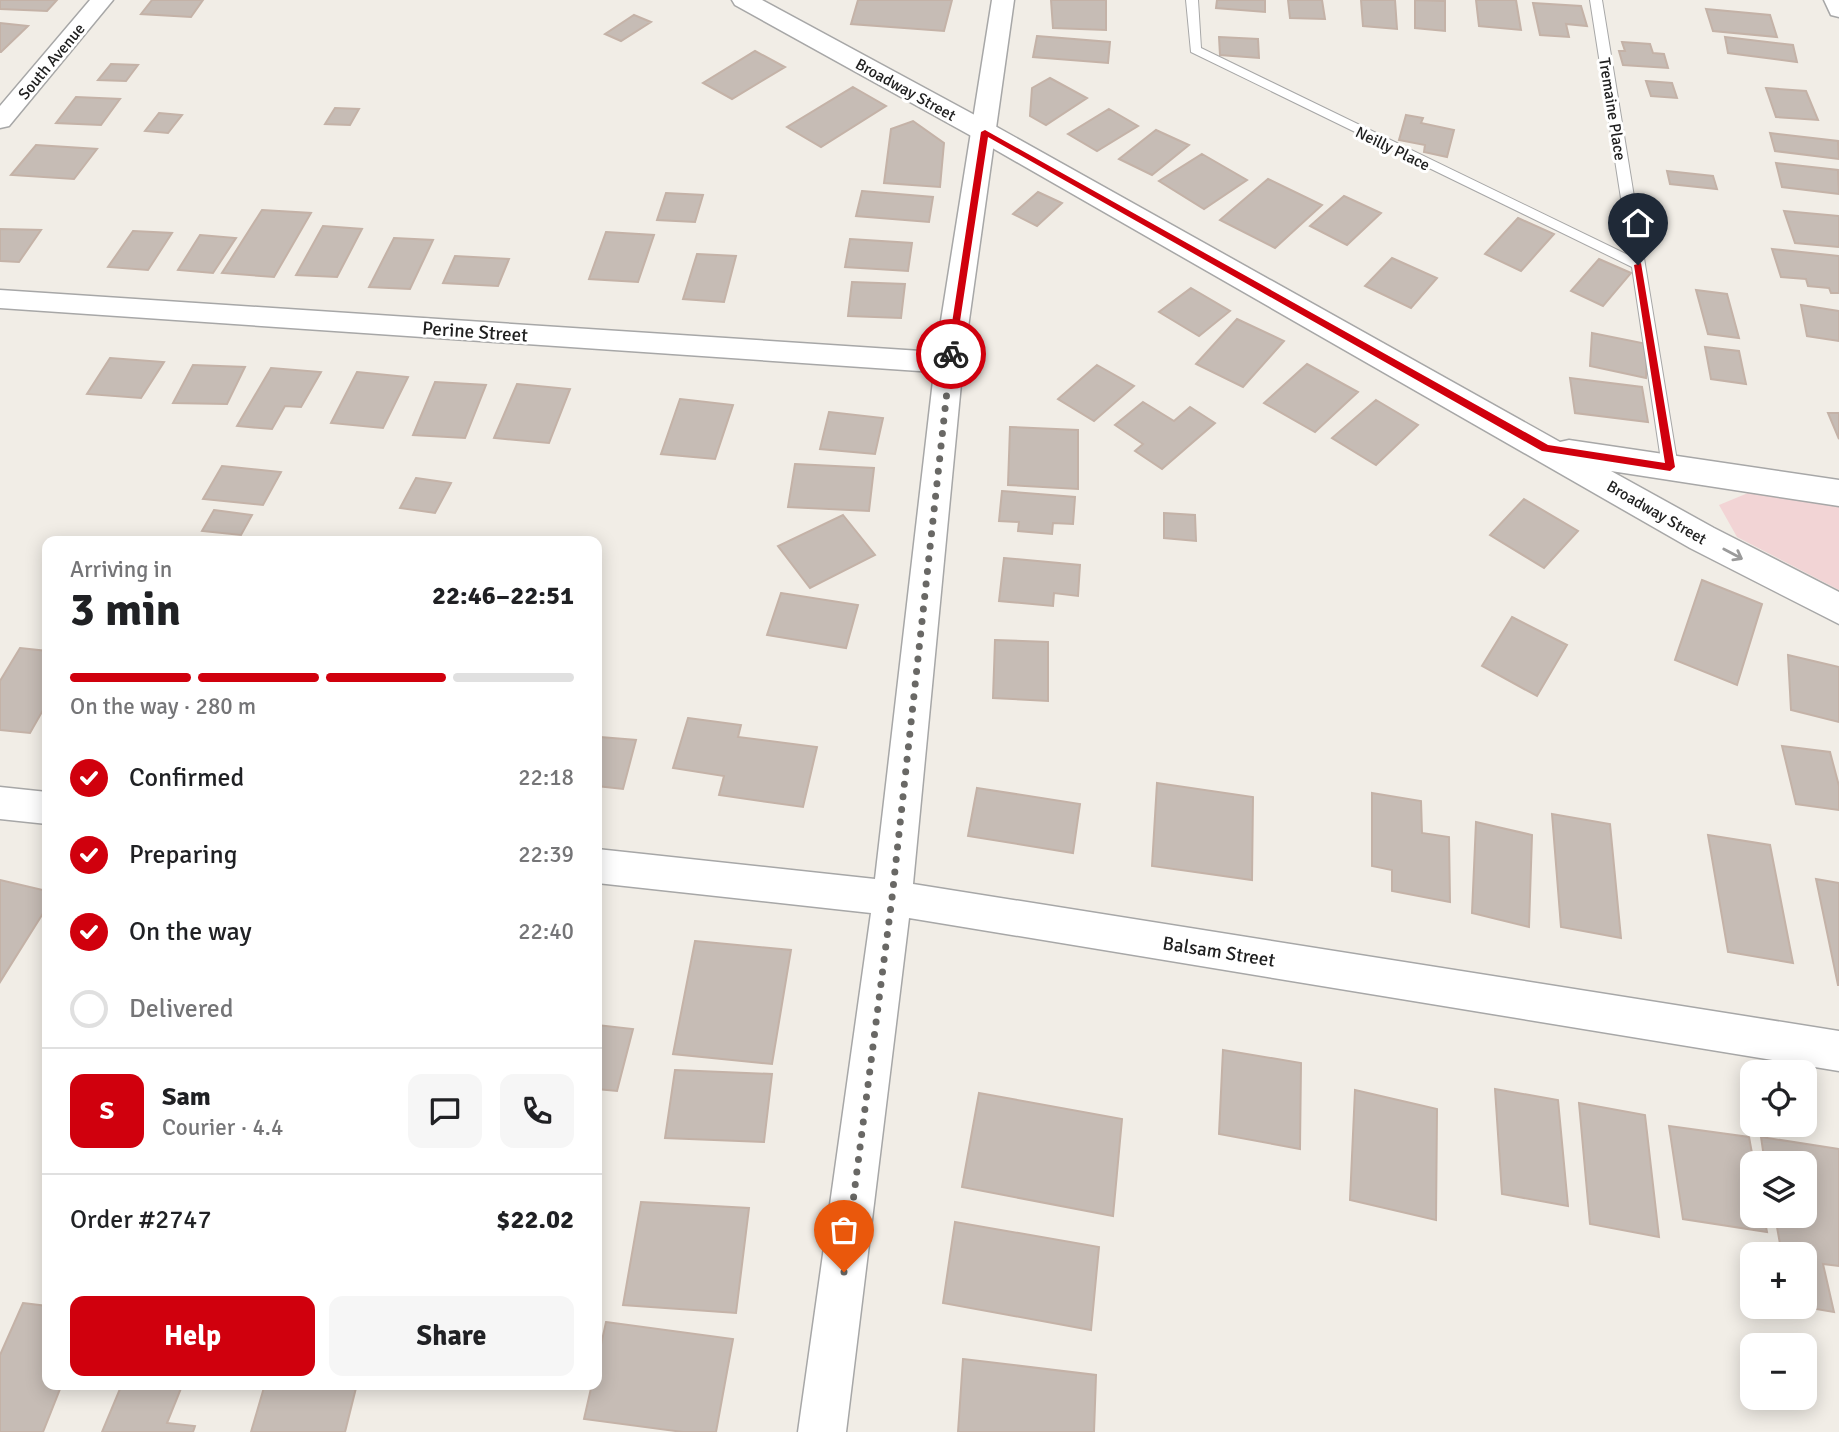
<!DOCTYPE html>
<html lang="en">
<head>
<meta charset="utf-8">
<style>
  :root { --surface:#fff; --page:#f6f6f6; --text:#202124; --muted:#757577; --line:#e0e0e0; --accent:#d0000d }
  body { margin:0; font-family:Signika,sans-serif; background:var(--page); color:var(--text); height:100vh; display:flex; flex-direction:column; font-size:26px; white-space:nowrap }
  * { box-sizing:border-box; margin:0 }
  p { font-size:23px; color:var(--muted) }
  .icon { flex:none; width:38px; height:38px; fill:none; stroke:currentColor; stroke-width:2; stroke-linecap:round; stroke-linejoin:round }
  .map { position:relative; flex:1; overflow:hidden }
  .sheet { position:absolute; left:42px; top:536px; width:560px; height:854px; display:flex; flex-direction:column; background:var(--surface); border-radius:14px; box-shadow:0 4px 18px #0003 }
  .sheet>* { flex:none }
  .buttons { position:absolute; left:1740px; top:1060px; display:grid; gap:14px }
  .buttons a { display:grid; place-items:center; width:77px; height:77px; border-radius:14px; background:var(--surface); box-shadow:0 4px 18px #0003; font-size:35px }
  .pin { position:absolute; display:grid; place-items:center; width:60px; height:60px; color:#fff; margin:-72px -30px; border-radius:50% 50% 50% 0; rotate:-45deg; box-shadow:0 0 7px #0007 }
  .pin .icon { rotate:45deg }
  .courier { position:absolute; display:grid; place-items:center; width:70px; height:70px; margin:-35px; border:5px solid #d0000d; border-radius:50%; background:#fff; color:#222; box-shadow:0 2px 9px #0007 }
  .summary em { font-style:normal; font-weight:700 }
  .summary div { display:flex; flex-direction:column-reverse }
  .summary { display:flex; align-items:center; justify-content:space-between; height:119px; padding:0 28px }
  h1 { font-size:46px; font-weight:700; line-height:52px }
  .bar { display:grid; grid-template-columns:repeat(4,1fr); gap:10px 7px; align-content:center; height:84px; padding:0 28px }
  .bar i { height:9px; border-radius:5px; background:var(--line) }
  .bar .selected { background:var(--accent) }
  .bar p { grid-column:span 4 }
  .line { display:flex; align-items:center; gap:18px; padding:0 28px; border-top:2px solid var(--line) }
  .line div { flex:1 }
  .round { display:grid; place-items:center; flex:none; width:74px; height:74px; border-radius:14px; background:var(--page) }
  ol { padding:0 28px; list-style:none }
  li { display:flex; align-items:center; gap:21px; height:77px }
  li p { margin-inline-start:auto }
  li .icon { padding:7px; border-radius:50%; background:var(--accent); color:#fff; stroke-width:4 }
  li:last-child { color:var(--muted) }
  li i { width:38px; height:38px; border:4px solid var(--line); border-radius:50% }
  .primary-button { display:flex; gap:14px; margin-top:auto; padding:14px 28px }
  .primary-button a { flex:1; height:80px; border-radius:14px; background:var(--accent); color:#fff; font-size:28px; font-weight:700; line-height:80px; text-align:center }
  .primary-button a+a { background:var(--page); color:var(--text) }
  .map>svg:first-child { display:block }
  .commercial { fill:#f2d4d5 }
  .building { fill:#c6bcb5; stroke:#c4b2a7; stroke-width:2 }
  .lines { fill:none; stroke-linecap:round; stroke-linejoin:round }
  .service-casing { stroke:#a7a7a7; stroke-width:2 }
  .minor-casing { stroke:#a7a7a7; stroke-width:3 }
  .tertiary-casing { stroke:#a7a7a7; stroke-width:3 }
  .service { fill:#fff; fill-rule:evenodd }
  .minor { fill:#fff; fill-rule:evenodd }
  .tertiary { fill:#fff; fill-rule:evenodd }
  .oneway { stroke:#9b9b9b }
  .route { fill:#d0000d }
  .done { stroke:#696865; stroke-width:7; stroke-dasharray:0 12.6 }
  .labels { text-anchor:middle; stroke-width:6; stroke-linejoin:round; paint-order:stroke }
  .far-street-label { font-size:16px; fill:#202020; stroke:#fff }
  .street-label { font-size:19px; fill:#202020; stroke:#fff }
</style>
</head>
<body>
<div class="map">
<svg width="1839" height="1432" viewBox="0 0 1839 1432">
  <rect width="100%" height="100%" fill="#f1ede6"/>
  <path class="commercial" d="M1748 493 1839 506V590L1737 537 1719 505Z"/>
  <path class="building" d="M0 0H57L47 11 0 9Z
    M152 0H203L191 17 141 14Z
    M858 0H952L944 31 851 24Z
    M1051 0H1106V30L1053 28Z
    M1217 0H1265V12L1216 8Z
    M1288 0H1322L1325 19 1290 18Z
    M1361 0H1395L1397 29 1363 26Z
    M1415 0 1445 1V31L1415 28Z
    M1476 0H1516L1521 30 1479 26Z
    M1533 3 1581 6 1587 26 1566 24 1569 37 1540 35Z
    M1706 9 1770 15 1777 37 1713 31Z
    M634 15 651 22 621 41 605 34Z
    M0 23 28 26 1 52H0Z
    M1037 36 1110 42 1108 63 1033 57Z
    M1219 37 1258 39 1259 58 1220 55Z
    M1725 37 1793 45 1797 62 1728 53Z
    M1622 42 1650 44 1653 53 1664 54 1668 68 1623 65 1619 51H1625Z
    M755 51 785 67 732 99 703 83Z
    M111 64 138 65 126 81 98 80Z
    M1050 78 1087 98 1046 125 1030 116 1032 88Z
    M1646 81 1672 83 1677 98 1651 96Z
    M853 87 886 106 821 147 787 127Z
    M1766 88 1806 91 1818 120 1776 117Z
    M76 97 120 99 101 125 56 123Z
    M335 108 359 109 350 125 325 124Z
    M1109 109 1138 126 1097 151 1068 134Z
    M159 113 182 115 168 133 145 131Z
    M1406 115 1423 118 1421 123 1454 130 1447 157 1424 152 1425 145 1399 140Z
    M913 121 944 143 940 187 884 183 891 129Z
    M1156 130 1189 145 1152 175 1119 159Z
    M1770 133 1838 141 1839 159 1775 151Z
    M36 145 97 149 74 179 11 175Z
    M1202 154 1247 180 1204 209 1159 181Z
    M1776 163 1838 170 1839 194 1782 187Z
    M1667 171 1713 176 1717 189 1670 184Z
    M1268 179 1322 205 1275 248 1220 220Z
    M862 191 933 197 929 222 856 216Z
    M1038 192 1062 203 1037 226 1013 214Z
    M666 193 703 195 695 222 657 220Z
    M1344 196 1381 213 1347 245 1310 226Z
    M262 210 311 213 274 277 222 273Z
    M1784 211 1839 216V247L1795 243Z
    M1518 218 1554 234 1521 271 1485 254Z
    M323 226 362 229 337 277 296 275Z
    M0 229 41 230 19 262 0 261Z
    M133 231 172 233 148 270 108 267Z
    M606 232 654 235 638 282 589 279Z
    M200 235 236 238 213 273 178 270Z
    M394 238 433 240 410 289 369 287Z
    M850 239 912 243 908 271 845 267Z
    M1772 249 1839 256V293H1831L1829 288 1808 286 1806 279 1781 277Z
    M697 254 736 256 724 302 683 299Z
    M455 256 509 259 498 286 443 283Z
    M1392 258 1437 278 1411 308 1365 286Z
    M1599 259 1631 273 1603 306 1571 291Z
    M852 282 905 284 901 318 848 316Z
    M1191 288 1230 311 1199 336 1159 312Z
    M1696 290 1727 294 1739 338 1708 334Z
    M1801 305 1839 311V341L1807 336Z
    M1237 319 1284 341 1243 387 1196 364Z
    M1592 333 1647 344 1646 378 1590 366Z
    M1705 347 1739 351 1746 384 1711 379Z
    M110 358 164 362 141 398 87 394Z
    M1307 364 1358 392 1315 432 1264 403Z
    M193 365 245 367 227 404 173 403Z
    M1097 365 1134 386 1094 421 1058 399Z
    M271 368 321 372 301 407 285 406 272 429 237 426Z
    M357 372 408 377 383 428 331 423Z
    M1570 378 1642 387 1648 422 1575 413Z
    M435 382 486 385 465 438 413 435Z
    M517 384 570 389 549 443 494 438Z
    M680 399 733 405 715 459 661 454Z
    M1376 400 1418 425 1376 465 1332 438Z
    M1143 402 1174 421 1190 407 1215 423 1162 469 1135 451 1143 444 1115 425Z
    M829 412 883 418 875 454 820 449Z
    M1828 413H1839V439Z
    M1010 427 1078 430V489L1008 485Z
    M795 464 874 468 869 511 788 507Z
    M222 466 281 472 263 505 203 499Z
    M416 478 451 483 435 513 400 508Z
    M1002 491 1075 497 1073 524 1053 523 1052 534 1018 531 1019 522 999 521Z
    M1524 499 1578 531 1544 568 1490 535Z
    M214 510 252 515 241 535 202 531Z
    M1164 513 1195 515 1196 541 1164 538Z
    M843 515 875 555 810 588 778 546Z
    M1004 558 1080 565 1078 596 1054 593 1053 606 999 601Z
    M1702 580 1762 604 1737 685 1675 660Z
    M781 593 858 605 846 648 767 635Z
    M1512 617 1567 645 1537 696 1482 666Z
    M995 640 1048 642V701L993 698Z
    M20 648 47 651V703L30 733 0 730V681Z
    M1788 655 1839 667V722L1791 710Z
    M688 718 741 725 738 737 817 747 803 807 719 795 724 776 673 768Z
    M600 737 636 740 623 789 597 786V747Z
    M1782 746 1830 752 1839 786V810L1796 804Z
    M1157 783 1253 797 1252 880 1152 866Z
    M977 788 1080 804 1073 853 968 836Z
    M1372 793 1421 801 1422 833 1449 837 1450 902 1392 891V870L1372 866Z
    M1552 814 1610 824 1621 938 1561 927Z
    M1476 822 1532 835 1529 927 1472 913Z
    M1708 835 1770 845 1793 963 1728 952Z
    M1816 879 1839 883V985H1838Z
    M0 880 47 891V907L0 982Z
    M695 941 791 950 772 1064 673 1054Z
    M597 1025 633 1029 617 1091 597 1089Z
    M1223 1050 1301 1063 1300 1149 1219 1134Z
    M675 1070 772 1074 764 1142 665 1138Z
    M1495 1089 1558 1100 1568 1206 1502 1194Z
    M1355 1090 1437 1109 1436 1220 1350 1200Z
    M979 1093 1122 1119 1113 1216 962 1187Z
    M1579 1103 1645 1115 1659 1237 1590 1224Z
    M1669 1126 1749 1137 1754 1164 1752 1216H1764L1767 1232 1683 1219Z
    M1761 1137 1839 1149V1266L1823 1264 1834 1312 1804 1307V1255H1782L1775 1216H1804V1164H1765Z
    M641 1202 749 1208 736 1313 623 1305Z
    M955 1222 1099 1247 1091 1330 943 1303Z
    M23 1303 47 1306V1384H62L43 1432H0V1355Z
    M606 1322 733 1339 716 1432H683L584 1419 592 1384H597V1363Z
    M963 1359 1096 1375 1094 1432H958Z
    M122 1384 182 1386 167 1423 195 1426 193 1432H102Z
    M265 1384H357L345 1432H251Z"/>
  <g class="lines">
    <defs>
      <path id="service" d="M1186 0H1198L1201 48 1630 256 1590 0H1602L1678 467 1675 471 1670 473 1662 467 1632 267 1191 52Z"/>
      <path id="minor" d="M90 0H113L9 126 0 128V106Z
        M992 0H1014L963 363 913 884 1839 1031V1071L909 918 846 1432H798L871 913 597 883V849L875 879 934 372 0 308V290L936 352Z
        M1824 0H1839V17L1831 15Z
        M0 787 47 792V824L0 819Z"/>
      <path id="tertiary" d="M732 0H762L995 126 1560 442 1569 440 1839 480V506L1611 471 1714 528 1839 592V624L1690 548 975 138 735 5Z"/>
    </defs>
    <use href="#service" class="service-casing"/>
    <use href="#minor" class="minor-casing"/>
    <use href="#tertiary" class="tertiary-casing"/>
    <use href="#service" class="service"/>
    <use href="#minor" class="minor"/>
    <use href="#tertiary" class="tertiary"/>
  </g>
  <defs><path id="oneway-shaft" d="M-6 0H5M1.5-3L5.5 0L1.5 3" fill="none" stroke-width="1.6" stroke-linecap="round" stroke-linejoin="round" transform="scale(1.75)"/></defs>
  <use class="oneway" href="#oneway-shaft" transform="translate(1733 554) rotate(28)"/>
  <path class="route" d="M985 130 1548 445 1665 463 1634 265 1641 263 1675 467 1670 471 1542 451 988 137 955 354 947 356 981 132Z"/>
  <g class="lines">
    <path class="done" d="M844 1272 892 898 951 354"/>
  </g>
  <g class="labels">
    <g class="far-street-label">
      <text transform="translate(51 61) rotate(-50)" y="6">South Avenue</text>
      <text transform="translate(906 89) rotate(29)" y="6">Broadway Street</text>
      <text transform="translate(1613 109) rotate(81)" y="6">Tremaine Place</text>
      <text transform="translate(1393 148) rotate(26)" y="6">Neilly Place</text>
      <text transform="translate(1657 512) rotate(30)" y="6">Broadway Street</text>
    </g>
    <g class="street-label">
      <text transform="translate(475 331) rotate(4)" y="7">Perine Street</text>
      <text transform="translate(1219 951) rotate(9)" y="7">Balsam Street</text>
    </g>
  </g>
</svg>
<div class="buttons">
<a><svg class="icon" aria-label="locate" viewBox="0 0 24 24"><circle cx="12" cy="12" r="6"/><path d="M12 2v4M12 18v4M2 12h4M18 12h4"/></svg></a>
<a><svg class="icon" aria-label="layers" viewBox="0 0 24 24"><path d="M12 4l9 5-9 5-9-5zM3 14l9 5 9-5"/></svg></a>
<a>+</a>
<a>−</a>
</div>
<div class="pin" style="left:844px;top:1272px;background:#ea580c"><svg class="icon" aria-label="bag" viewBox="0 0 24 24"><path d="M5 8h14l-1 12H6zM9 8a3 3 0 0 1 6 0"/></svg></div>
<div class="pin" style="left:1638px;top:265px;background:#1f2937"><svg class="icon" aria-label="home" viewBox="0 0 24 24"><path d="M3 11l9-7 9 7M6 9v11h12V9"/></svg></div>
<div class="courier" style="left:951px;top:354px"><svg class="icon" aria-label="bike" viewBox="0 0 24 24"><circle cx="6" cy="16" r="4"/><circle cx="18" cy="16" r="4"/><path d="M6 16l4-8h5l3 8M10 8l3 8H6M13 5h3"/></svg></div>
<section class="sheet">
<div class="summary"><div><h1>3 min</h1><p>Arriving in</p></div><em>22:46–22:51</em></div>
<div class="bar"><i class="selected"></i><i class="selected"></i><i class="selected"></i><i></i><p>On the way · 280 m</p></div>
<ol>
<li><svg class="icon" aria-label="check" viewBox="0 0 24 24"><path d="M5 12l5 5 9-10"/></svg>Confirmed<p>22:18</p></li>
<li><svg class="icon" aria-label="check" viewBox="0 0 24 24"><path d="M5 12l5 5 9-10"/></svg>Preparing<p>22:39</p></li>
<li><svg class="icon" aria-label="check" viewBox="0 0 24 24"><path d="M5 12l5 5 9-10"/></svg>On the way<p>22:40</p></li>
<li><i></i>Delivered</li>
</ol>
<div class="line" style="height:126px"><b class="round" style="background:var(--accent);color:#fff">S</b><div><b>Sam</b><p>Courier · 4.4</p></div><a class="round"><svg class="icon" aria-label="chat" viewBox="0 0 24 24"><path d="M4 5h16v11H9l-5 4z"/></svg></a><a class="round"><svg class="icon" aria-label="phone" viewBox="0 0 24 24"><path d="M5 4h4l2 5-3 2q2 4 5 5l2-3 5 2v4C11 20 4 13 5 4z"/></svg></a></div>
<div class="line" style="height:91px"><div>Order #2747</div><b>$22.02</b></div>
<div class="primary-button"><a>Help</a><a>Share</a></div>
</section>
</div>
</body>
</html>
